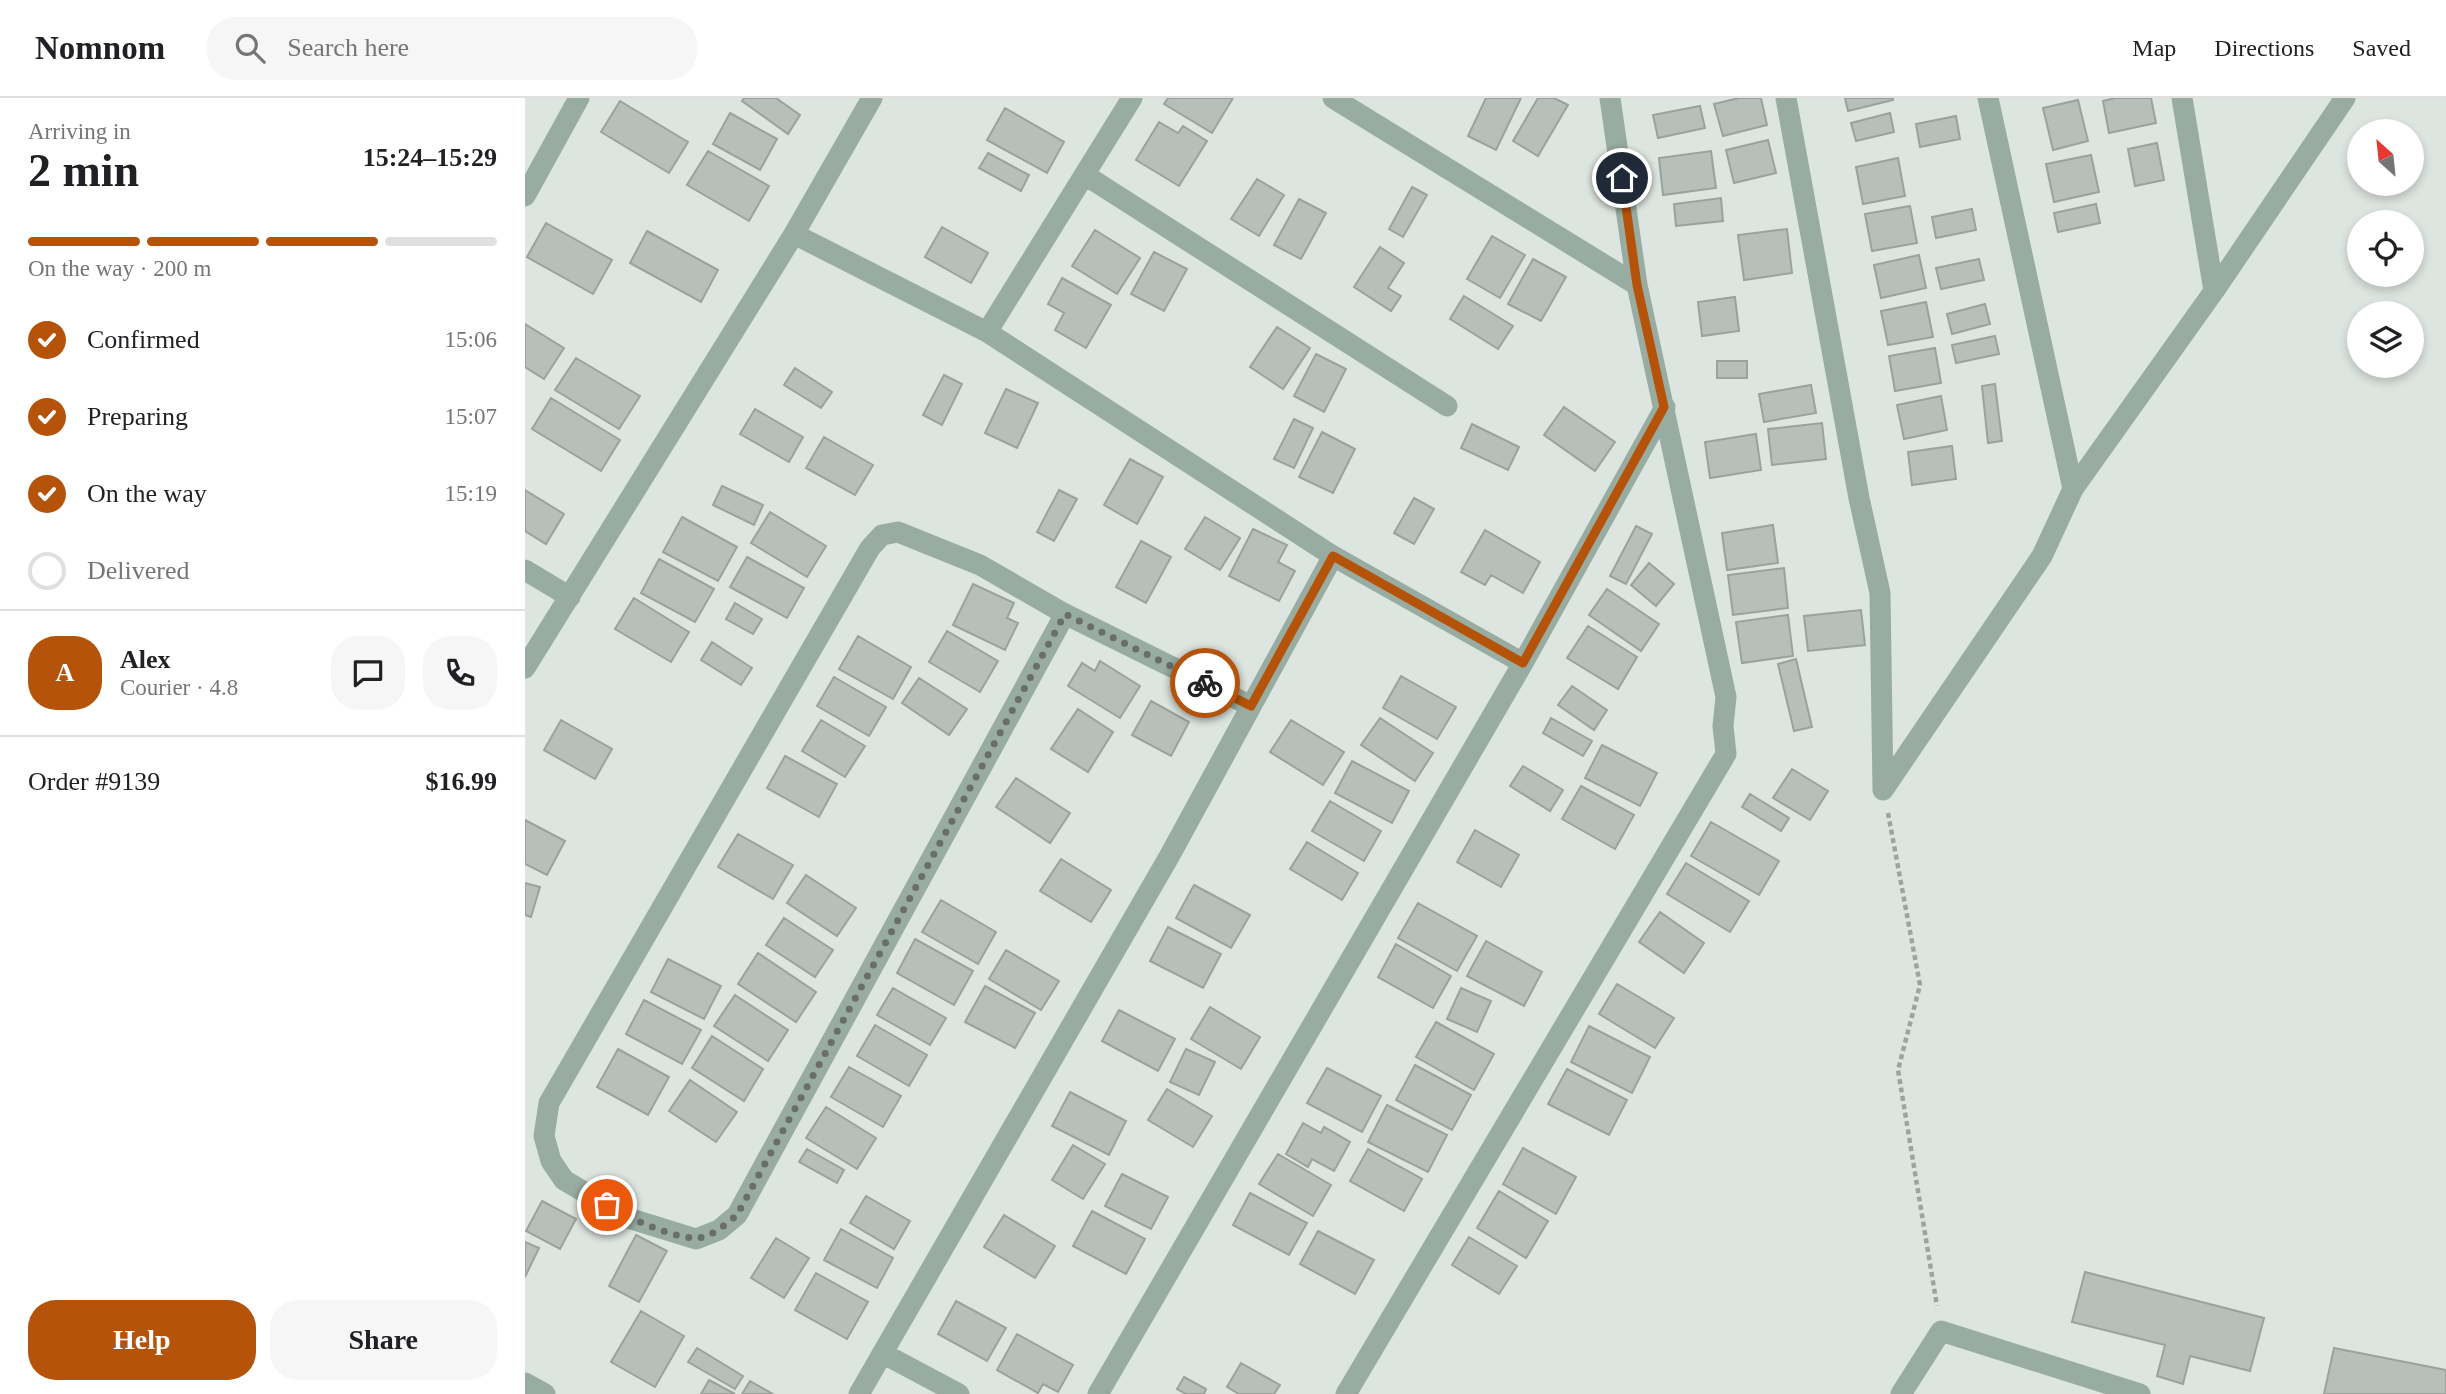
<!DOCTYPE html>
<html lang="en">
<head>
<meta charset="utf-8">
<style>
  :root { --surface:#fff; --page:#f6f6f6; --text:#202124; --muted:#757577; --line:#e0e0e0; --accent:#b45309 }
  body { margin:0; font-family:Georgia,serif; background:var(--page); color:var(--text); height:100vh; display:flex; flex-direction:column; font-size:26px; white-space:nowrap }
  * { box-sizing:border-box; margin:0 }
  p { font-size:23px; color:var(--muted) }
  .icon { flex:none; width:38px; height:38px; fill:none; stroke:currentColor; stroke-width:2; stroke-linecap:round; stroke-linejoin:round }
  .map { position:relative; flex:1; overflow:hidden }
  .sheet { display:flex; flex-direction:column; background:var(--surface); width:525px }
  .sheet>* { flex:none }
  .needle { width:46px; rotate:333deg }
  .buttons { position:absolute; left:1822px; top:21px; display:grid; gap:14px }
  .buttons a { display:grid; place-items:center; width:77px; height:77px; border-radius:50%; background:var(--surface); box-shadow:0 4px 10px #0003; font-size:35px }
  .pin { position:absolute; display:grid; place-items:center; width:60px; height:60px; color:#fff; margin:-30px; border:4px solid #fff; border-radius:50%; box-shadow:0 2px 7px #0007 }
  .courier { position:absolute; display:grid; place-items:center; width:70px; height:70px; margin:-35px; border:5px solid #b45309; border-radius:50%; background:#fff; color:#222; box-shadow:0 2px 9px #0007 }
  .summary em { font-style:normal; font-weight:800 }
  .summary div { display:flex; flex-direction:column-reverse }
  .summary { display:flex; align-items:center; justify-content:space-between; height:119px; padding:0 28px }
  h1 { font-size:46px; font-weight:800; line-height:52px }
  .bar { display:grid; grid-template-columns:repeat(4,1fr); gap:10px 7px; align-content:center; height:84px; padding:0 28px }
  .bar i { height:9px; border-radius:5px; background:var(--line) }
  .bar .current { background:var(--accent) }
  .bar p { grid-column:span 4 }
  .line { display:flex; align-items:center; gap:18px; padding:0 28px; border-top:2px solid var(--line) }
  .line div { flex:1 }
  .round { display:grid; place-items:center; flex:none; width:74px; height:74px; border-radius:28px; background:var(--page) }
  ol { padding:0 28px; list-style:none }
  li { display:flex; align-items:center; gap:21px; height:77px }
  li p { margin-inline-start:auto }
  li .icon { padding:7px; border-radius:50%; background:var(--accent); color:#fff; stroke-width:4 }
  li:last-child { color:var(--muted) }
  li i { width:38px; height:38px; border:4px solid var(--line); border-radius:50% }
  .action { display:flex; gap:14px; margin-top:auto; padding:14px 28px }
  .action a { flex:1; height:80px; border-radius:28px; background:var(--accent); color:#fff; font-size:28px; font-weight:800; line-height:80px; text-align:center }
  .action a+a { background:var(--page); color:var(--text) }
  header { display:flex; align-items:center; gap:42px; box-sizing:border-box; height:98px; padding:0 35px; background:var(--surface); border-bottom:2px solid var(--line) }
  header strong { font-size:33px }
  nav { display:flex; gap:38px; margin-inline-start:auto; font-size:24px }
  .search { width:490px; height:63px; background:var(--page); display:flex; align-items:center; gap:18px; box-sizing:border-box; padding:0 24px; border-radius:28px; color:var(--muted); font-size:26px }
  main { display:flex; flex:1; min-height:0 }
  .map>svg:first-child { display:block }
  .building { fill:#b7bfbb; stroke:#9aa29e; stroke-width:2 }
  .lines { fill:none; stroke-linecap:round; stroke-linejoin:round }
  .path { stroke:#9da4a0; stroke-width:4.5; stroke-dasharray:5 3.5; stroke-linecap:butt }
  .street { stroke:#98aca1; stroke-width:21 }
  .done { stroke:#696e6c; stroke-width:7; stroke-dasharray:0 12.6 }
  .route { stroke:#b45309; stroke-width:9 }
</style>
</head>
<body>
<header>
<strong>Nomnom</strong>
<div class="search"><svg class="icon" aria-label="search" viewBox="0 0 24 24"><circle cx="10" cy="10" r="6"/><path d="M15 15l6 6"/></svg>Search here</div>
<nav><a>Map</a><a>Directions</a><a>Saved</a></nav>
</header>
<main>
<section class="sheet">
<div class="summary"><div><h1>2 min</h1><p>Arriving in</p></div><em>15:24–15:29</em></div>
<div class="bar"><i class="current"></i><i class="current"></i><i class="current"></i><i></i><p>On the way · 200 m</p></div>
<ol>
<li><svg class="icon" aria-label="check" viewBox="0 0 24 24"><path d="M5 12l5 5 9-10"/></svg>Confirmed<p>15:06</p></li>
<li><svg class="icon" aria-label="check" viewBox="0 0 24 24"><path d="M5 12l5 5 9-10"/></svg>Preparing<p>15:07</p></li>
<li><svg class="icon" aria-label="check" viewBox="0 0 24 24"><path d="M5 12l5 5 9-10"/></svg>On the way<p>15:19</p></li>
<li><i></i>Delivered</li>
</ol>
<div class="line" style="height:126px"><b class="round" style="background:var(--accent);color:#fff">A</b><div><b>Alex</b><p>Courier · 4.8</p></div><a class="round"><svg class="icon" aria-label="chat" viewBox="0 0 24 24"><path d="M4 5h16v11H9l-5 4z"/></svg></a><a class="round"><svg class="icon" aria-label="phone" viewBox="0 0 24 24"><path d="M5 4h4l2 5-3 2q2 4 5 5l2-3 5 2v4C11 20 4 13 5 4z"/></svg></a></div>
<div class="line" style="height:91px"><div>Order #9139</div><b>$16.99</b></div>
<div class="action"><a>Help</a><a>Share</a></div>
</section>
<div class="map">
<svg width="1921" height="1296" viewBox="0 0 1921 1296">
  <rect width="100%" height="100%" fill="#dde5e0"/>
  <path class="building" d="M219 0H251L275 17 263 36 217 3Z
    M643 0H708L687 35 639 6Z
    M961 0H996L971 52 943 38Z
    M1013 0H1029L1043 7 1013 58 988 43Z
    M1214 0H1236L1242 27 1198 38 1189 6Z
    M1320 0H1368V2L1323 13Z
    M1590 0H1626L1631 25 1584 35 1578 3Z
    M1553 2 1563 43 1528 52 1518 10Z
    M95 3 163 44 144 75 76 34Z
    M1175 8 1180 30 1133 40 1128 17Z
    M480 10 539 44 522 75 462 42Z
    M205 15 252 41 235 72 188 46Z
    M1365 15 1369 34 1331 43 1326 25Z
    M1431 18 1435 41 1395 49 1391 26Z
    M634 24 653 35 658 28 682 43 654 88 611 62Z
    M1243 42 1251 75 1209 85 1201 52Z
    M1632 45 1639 82 1610 88 1603 51Z
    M183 53 244 88 224 123 162 87Z
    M1186 53 1191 90 1138 97 1134 60Z
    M463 55 504 77 496 93 454 70Z
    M1566 57 1574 94 1529 104 1521 66Z
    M1373 60 1380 98 1338 106 1331 69Z
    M732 81 759 97 734 138 706 121Z
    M887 89 902 97 878 139 864 131Z
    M1196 100 1198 123 1151 128 1149 106Z
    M774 101 801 115 776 161 749 147Z
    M1571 106 1575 125 1533 134 1529 115Z
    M1385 108 1392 145 1347 153 1340 116Z
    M1447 111 1451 132 1411 140 1407 119Z
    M21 125 87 162 68 196 2 159Z
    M417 129 463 155 446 185 400 159Z
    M1262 131 1267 175 1219 182 1213 137Z
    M570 132 615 160 592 196 547 168Z
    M122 133 193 172 176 204 105 165Z
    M967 138 1000 157 975 200 942 181Z
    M855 149 879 165 863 190 876 198 866 213 829 189Z
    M629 154 662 171 639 213 606 196Z
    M1394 157 1401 190 1356 200 1349 167Z
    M1008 161 1041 179 1016 223 983 206Z
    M1454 161 1459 182 1416 191 1411 170Z
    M537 180 586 207 561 250 530 232 539 215 523 206Z
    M939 198 988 228 973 251 925 221Z
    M1210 199 1214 233 1177 238 1173 204Z
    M1401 204 1408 239 1363 247 1356 213Z
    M1460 206 1465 226 1427 236 1422 216Z
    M0 226 39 250 19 281 0 269Z
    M752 229 785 250 758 291 725 269Z
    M1470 238 1474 256 1431 265 1427 247Z
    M1410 250 1416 285 1370 293 1364 258Z
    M791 256 821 271 799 314 769 298Z
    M51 260 115 298 94 331 30 292Z
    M1192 263H1222V280H1192Z
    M270 270 307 294 296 310 259 287Z
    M419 277 437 286 417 327 398 317Z
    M1470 286 1477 343 1463 345 1457 288Z
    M1286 287 1291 315 1239 324 1234 296Z
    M481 291 513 305 492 350 460 335Z
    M1416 298 1422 332 1379 341 1372 307Z
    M26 300 95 342 76 373 7 331Z
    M1039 309 1090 344 1070 373 1019 337Z
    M230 311 278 339 264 364 215 336Z
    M769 321 788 330 769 370 749 361Z
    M1297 325 1301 361 1247 367 1243 331Z
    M947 326 994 349 983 372 936 350Z
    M797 334 830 351 808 395 774 379Z
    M1231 336 1236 372 1185 380 1180 344Z
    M299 339 348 367 330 397 281 370Z
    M1427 348 1431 381 1387 387 1383 354Z
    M605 361 638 379 612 426 579 407Z
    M197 388 238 407 229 427 188 407Z
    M0 392 39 416 21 446 0 433Z
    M534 392 552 401 529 443 512 434Z
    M889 400 909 411 889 446 869 435Z
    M245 414 301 448 282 479 226 445Z
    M157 419 212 449 193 483 138 454Z
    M680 419 715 440 695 472 660 451Z
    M1248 427 1253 465 1202 472 1197 435Z
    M1111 428 1127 436 1101 486 1085 478Z
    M728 431 762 447 753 464 770 473 754 503 704 478Z
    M960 432 1015 464 998 495 966 477 960 487 936 474Z
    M616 443 646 459 621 505 591 489Z
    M222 459 279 490 262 520 205 489Z
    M134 461 189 491 170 524 116 495Z
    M1124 465 1149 486 1131 508 1106 487Z
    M1259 470 1263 510 1208 517 1203 477Z
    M448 486 489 505 482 520 493 525 480 552 428 527Z
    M1082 491 1134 526 1116 553 1064 517Z
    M109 500 164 534 146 564 90 531Z
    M210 505 237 521 228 536 201 521Z
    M1336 512 1340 547 1283 553 1279 518Z
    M1263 517 1268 558 1217 565 1211 524Z
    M1063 528 1112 559 1093 591 1042 560Z
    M422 533 473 563 455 594 404 564Z
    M333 538 386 569 368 601 314 571Z
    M187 544 227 570 216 587 176 562Z
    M1271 561 1287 629 1269 633 1253 566Z
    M575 563 615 588 595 620 543 588 557 565 570 573Z
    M876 578 931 609 912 641 858 610Z
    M309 579 361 609 344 638 292 608Z
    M394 580 442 611 424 637 377 605Z
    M1047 588 1082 612 1069 632 1033 607Z
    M626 603 664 624 646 658 607 637Z
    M553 611 588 634 563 674 526 651Z
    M855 620 908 655 890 683 836 647Z
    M1026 620 1067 643 1058 658 1018 635Z
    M36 622 87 651 70 681 19 652Z
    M296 622 340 648 320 679 277 653Z
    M766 622 819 654 798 687 745 654Z
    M1077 647 1132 675 1115 708 1060 680Z
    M260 658 312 686 294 719 242 690Z
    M827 663 884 693 867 725 810 695Z
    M998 668 1038 692 1025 713 985 688Z
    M1267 671 1303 693 1285 722 1248 700Z
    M491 680 545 715 525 745 471 709Z
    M1056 688 1109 717 1090 751 1037 721Z
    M1225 696 1264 720 1256 733 1217 709Z
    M805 703 856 733 839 763 787 733Z
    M0 722 40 743 22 777 0 766Z
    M1186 724 1254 763 1234 797 1166 758Z
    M950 732 994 757 976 789 932 764Z
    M213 736 268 767 248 801 193 769Z
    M782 744 833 775 817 802 765 771Z
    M536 761 586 792 566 824 515 793Z
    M1161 765 1224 803 1205 834 1142 796Z
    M281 777 331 810 312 838 262 805Z
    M0 785 15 789 6 819 0 817Z
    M669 787 725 817 706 850 651 820Z
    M416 802 471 834 453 866 397 834Z
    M893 805 952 838 932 873 873 840Z
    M1135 814 1179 845 1159 875 1114 844Z
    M259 820 308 852 290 879 241 847Z
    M643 829 696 856 678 890 625 863Z
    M390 841 448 873 429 907 372 875Z
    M961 843 1017 874 999 908 942 878Z
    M871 846 926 878 908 910 853 879Z
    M481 852 534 883 516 912 464 881Z
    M233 855 291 894 271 924 213 886Z
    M143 861 196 888 179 921 126 894Z
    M1092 886 1149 920 1130 950 1074 916Z
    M460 888 510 915 490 950 440 924Z
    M368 890 421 920 405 947 352 917Z
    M936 890 966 903 952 934 922 921Z
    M210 897 263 932 243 963 189 928Z
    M119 902 176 932 157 966 101 936Z
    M685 909 735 939 716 971 666 941Z
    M594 912 650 941 633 973 577 943Z
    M911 924 969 956 949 992 891 959Z
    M350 927 402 957 384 988 332 958Z
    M1064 928 1125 959 1107 995 1046 964Z
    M187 938 238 971 219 1003 167 970Z
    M93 951 144 979 123 1017 72 989Z
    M661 951 690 964 674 997 645 984Z
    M890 967 946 997 927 1032 871 1002Z
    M324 969 376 998 358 1029 306 999Z
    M802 970 856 998 837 1034 782 1005Z
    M1042 971 1102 1002 1084 1037 1023 1006Z
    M165 982 212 1014 191 1044 144 1013Z
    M642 991 687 1018 668 1049 623 1022Z
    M545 994 601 1023 584 1057 527 1028Z
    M862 1007 922 1037 903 1074 843 1044Z
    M301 1009 351 1040 332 1071 281 1040Z
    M778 1025 796 1035 799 1029 825 1044 809 1073 787 1061 783 1069 761 1056Z
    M548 1047 580 1066 558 1101 527 1082Z
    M998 1050 1051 1079 1031 1116 978 1086Z
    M282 1051 319 1072 312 1085 274 1064Z
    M843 1051 897 1081 879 1113 825 1083Z
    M753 1056 806 1087 788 1118 734 1086Z
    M597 1076 643 1099 626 1131 580 1108Z
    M974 1093 1023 1123 1001 1160 952 1130Z
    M725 1095 782 1125 764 1157 708 1127Z
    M341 1098 385 1123 369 1151 325 1125Z
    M17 1103 51 1121 35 1151 1 1133Z
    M567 1113 620 1141 601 1176 548 1148Z
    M479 1117 530 1148 510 1180 459 1149Z
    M316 1131 368 1160 352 1190 299 1162Z
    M793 1133 849 1162 830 1196 775 1166Z
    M111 1137 142 1153 114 1204 84 1188Z
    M944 1139 992 1168 974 1196 927 1167Z
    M251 1140 284 1160 259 1200 226 1180Z
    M0 1144 14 1150 0 1179Z
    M1560 1174 1739 1220 1725 1273 1665 1258 1658 1286 1632 1278 1640 1247 1547 1224Z
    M291 1175 343 1204 322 1241 270 1212Z
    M431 1203 481 1230 462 1263 413 1236Z
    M116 1213 159 1238 130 1289 86 1264Z
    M492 1236 548 1267 533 1294 518 1286 513 1295 472 1272Z
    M172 1250 218 1278 210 1291 163 1264Z
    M1809 1250 1921 1272V1296H1799Z
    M716 1265 755 1287 749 1296H714L702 1289Z
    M659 1279 681 1291 679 1296H661L652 1291Z
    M184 1282 210 1296H176Z
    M225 1283 248 1296H217Z"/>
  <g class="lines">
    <path class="path" d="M1363 715 1395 887 1373 972 1412 1208"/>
    <path class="street" d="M808 0 1112 187
      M1261 0 1334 400 1355 495 1358 692
      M1463 0 1548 391
      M1657 0 1689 193
      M560 77 922 308
      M0 98 54 0
      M269 136 462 234 808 458 998 565
      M462 234 607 0
      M0 472 45 499
      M540 516 212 1117 194 1132 171 1141 103 1120 39 1082 26 1063 19 1038 24 1005 345 450 357 437 373 434 455 467 540 516 726 608
      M0 570 269 136 347 0
      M1358 692 1517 458 1548 391 1689 193 1820 0
      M359 1256 434 1296
      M0 1285 20 1296
      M334 1296 645 757 808 458
      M573 1296 998 565 1140 309
      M821 1296 1201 656 1198 628 1201 599 1112 187 1085 0
      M1376 1296 1416 1233 1615 1296"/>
  </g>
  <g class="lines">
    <path class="done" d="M82 1107C101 1119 146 1139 169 1140 185 1141 201 1126 212 1117L540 516 680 585"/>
    <path class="route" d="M680 585 726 608 808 458 998 565 1139 309 1112 187 1097 80"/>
  </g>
</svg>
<div class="buttons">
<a><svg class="needle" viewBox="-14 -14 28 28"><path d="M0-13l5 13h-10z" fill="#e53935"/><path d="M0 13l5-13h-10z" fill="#757577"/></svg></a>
<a><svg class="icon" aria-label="locate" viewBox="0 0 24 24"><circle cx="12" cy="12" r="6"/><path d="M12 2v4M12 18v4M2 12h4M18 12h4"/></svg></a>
<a><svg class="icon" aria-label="layers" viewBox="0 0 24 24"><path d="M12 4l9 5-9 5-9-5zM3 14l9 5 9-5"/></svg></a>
</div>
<div class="pin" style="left:82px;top:1107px;background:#ea580c"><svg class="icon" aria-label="bag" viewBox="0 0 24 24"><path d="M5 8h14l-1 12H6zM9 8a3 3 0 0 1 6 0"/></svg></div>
<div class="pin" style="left:1097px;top:80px;background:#1f2937"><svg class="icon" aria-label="home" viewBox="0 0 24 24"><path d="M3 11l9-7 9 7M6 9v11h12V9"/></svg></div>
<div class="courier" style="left:680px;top:585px"><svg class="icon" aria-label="bike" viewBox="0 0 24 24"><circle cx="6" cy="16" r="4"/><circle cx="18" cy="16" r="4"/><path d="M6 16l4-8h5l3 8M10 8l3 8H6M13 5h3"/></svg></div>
</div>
</main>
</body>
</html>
